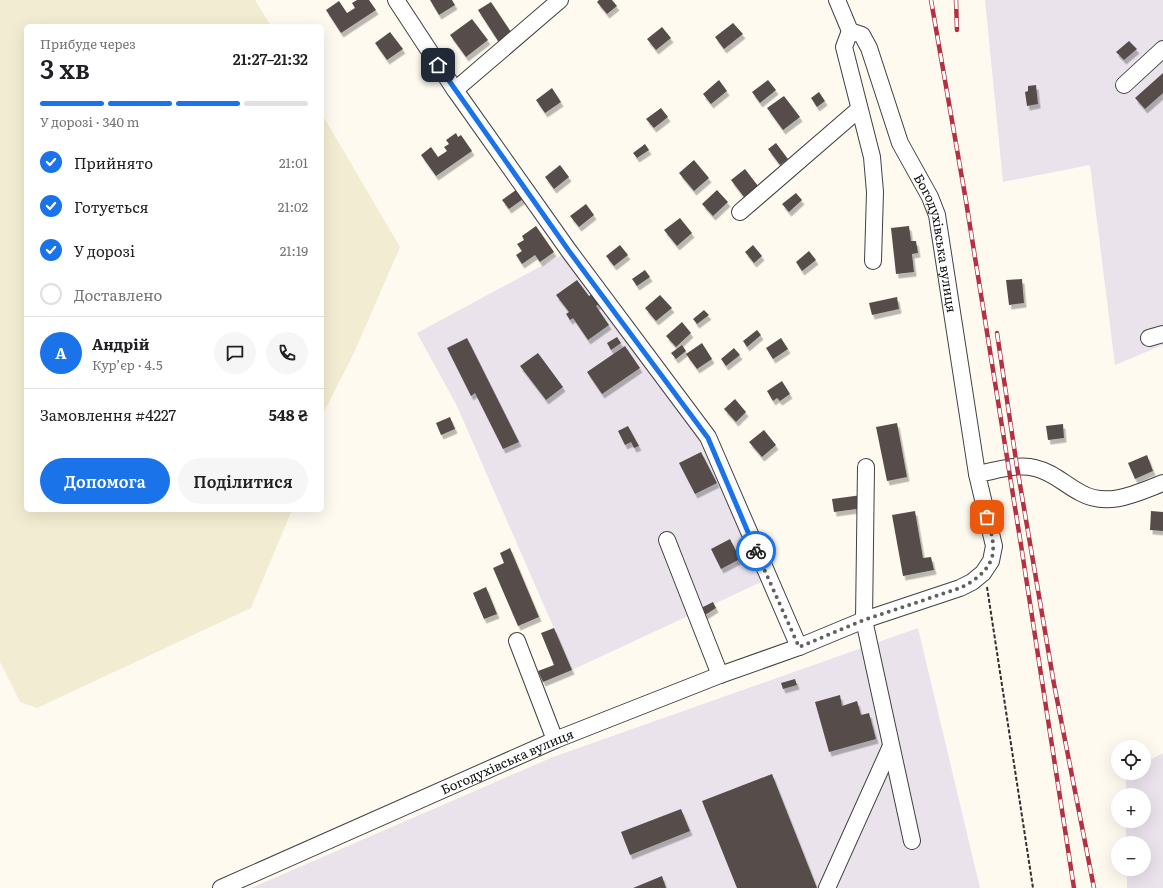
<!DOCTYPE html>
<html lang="uk">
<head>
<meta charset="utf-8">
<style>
  :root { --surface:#fff; --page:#f6f6f6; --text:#202124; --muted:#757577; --line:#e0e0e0; --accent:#1a73e8 }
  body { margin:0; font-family:Literata,serif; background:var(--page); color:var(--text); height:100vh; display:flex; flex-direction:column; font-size:15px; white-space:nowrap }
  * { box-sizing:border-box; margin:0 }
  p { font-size:13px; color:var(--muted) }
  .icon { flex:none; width:22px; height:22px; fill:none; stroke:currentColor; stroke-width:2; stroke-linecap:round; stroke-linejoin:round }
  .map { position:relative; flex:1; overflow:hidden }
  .drawer { position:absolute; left:24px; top:24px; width:300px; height:488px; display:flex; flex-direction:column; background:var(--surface); border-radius:6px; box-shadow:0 4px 16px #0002 }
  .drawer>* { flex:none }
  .controls { position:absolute; left:1111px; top:740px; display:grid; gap:8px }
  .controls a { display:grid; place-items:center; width:40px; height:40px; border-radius:50%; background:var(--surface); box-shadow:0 4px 16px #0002; font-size:20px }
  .pin { position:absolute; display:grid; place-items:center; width:34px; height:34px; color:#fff; margin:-17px; border-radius:8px; box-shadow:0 2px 6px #0006 }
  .courier { position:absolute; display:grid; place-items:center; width:40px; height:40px; margin:-20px; border:3px solid #1a73e8; border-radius:50%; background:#fff; color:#222; box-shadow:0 1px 5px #0007 }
  .headline em { font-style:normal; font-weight:600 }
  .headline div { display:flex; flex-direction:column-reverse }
  .headline { display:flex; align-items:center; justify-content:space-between; height:68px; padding:0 16px }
  h1 { font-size:26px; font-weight:600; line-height:30px }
  .bar { display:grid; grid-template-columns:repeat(4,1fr); gap:6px 4px; align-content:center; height:48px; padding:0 16px }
  .bar i { height:5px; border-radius:3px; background:var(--line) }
  .bar .on { background:var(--accent) }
  .bar p { grid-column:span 4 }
  .line { display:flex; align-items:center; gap:10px; padding:0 16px; border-top:1px solid var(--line) }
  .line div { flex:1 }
  .round { display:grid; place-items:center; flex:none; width:42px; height:42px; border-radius:21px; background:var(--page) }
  ol { padding:0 16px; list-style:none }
  li { display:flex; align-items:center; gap:12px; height:44px }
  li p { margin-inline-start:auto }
  li .icon { padding:4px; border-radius:50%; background:var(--accent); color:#fff; stroke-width:4 }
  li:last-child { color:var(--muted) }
  li i { width:22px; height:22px; border:2px solid var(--line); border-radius:50% }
  .primary-button { display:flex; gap:8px; margin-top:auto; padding:8px 16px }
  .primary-button a { flex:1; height:46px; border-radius:24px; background:var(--accent); color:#fff; font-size:16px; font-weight:600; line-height:46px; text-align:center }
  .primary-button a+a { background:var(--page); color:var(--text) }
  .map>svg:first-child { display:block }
  .industrial { fill:#eae3ec }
  .farmland { fill:#f2edd2 }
  .building { fill:#564e4b; filter:url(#shadow) }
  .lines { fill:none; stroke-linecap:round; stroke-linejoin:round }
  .minor-casing { stroke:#414141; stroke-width:18 }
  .path { stroke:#303030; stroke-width:2; stroke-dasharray:4 2; stroke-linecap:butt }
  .minor { stroke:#fff; stroke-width:16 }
  .rail-casing { stroke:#b33142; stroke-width:4.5 }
  .rail { stroke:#fff; stroke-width:3; stroke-dasharray:9; stroke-linecap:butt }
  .done { stroke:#62615d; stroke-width:4; stroke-dasharray:0 7.2 }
  .route { stroke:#1a73e8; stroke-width:5 }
  .labels { text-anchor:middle; stroke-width:4; stroke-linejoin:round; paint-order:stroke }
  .street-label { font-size:13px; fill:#0e0e0e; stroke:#fff }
</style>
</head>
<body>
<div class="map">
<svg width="1163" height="888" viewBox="0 0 1163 888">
  <defs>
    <filter id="shadow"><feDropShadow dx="2.5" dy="4.5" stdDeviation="0" flood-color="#0004"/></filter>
  </defs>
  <rect width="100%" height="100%" fill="#fefaf0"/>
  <path class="industrial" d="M985 0H1163V345L1115 365 1090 165 1003 182Z
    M569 251 708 437 768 579 572 670 457 406 417 333Z
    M918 628 980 888H251L553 757Z
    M1163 753V888H1127V869H1144V843H1126V821H1144V795H1126V773H1144V763Z"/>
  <path class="farmland" d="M0 0H255L271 26H26V510H292L251 608 37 708 20 702 0 662Z
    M322 114 400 247 354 353 322 416Z"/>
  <path class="building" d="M357 0H369L376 10 341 33 326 10 339 1 347 13 355 8 352 3Z
    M430 0H452L455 5 439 15Z
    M599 0H612L617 6 607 14 597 2Z
    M491 2 513 35 500 44 478 10Z
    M472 19 488 40 466 57 450 35Z
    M733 23 743 34 724 49 715 37Z
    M662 27 671 38 656 50 647 39Z
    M390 32 403 49 387 60 375 43Z
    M1129 41 1137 49 1124 60 1116 52Z
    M1163 73V93L1145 109 1135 98Z
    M719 80 727 91 711 104 703 94Z
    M768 80 776 90 760 103 752 92Z
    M1036 85 1038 104 1027 106 1025 92 1028 91V86Z
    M552 88 561 102 545 113 536 100Z
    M819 92 825 101 817 107 811 98Z
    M784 96 800 117 783 130 767 108Z
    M661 108 668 117 654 128 646 119Z
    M456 133 458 137 461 135 472 151 436 176 421 155 431 147 438 157 447 151 444 147 449 144 446 140Z
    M776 143 788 159 780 165 768 149Z
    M645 144 649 150 637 158 633 153Z
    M694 160 709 178 694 191 679 173Z
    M560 165 569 177 554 189 545 177Z
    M745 169 758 186 744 197 731 180Z
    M516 190 523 199 509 209 502 200Z
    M717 190 728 202 713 216 702 204Z
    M796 193 802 200 789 212 782 204Z
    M586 204 594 215 579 227 570 216Z
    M680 218 692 233 677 246 664 230Z
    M536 226 554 252 540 262 535 255 522 264 516 255 522 251 517 244 524 240 522 236Z
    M909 226 911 241H916L918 253 912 254 914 272 896 274 891 228Z
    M620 245 628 255 614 266 606 256Z
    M753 245 762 256 754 263 745 252Z
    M809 251 816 260 802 271 796 262Z
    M645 270 650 277 637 286 632 279Z
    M1022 279 1024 303 1009 305 1006 280Z
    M577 280 589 296 592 294 599 304 596 306 609 325 588 340 573 318 570 320 566 314 569 312 556 295Z
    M660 295 672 308 656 321 645 308Z
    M897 297 899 309 872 315 869 303Z
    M704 310 709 315 697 324 693 319Z
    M682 322 691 333 676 347 666 336Z
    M757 330 761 335 747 347 743 341Z
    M617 337 621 343 611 350 607 343Z
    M467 338 519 442 503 449 475 393 471 396 447 348Z
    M781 338 788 349 773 359 766 348Z
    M702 343 712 359 697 369 686 354Z
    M682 345 686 351 676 359 671 353Z
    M625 346 640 368 602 394 587 372Z
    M734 348 740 355 726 366 721 359Z
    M538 353 563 387 546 400 520 366Z
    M782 381 790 394 780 401 777 398 773 401 767 391Z
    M735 399 746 412 736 422 724 409Z
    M450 417 455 429 441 435 436 423Z
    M897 423 907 477 887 481 876 427Z
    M1063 424 1064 438 1048 440 1046 426Z
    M628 426 639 446 634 448 631 442 625 445 618 431Z
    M764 430 776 445 762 457 749 442Z
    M701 452 717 483 695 494 679 463Z
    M1147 455 1153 471 1135 479 1128 463Z
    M862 495 864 508 834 512 832 499Z
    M915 511 923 558 931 557 934 570 903 576 892 515Z
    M1151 511 1163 512V531L1150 530Z
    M730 539 740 559 721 569 711 549Z
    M510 548 539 617 518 626 493 568 504 563 500 553Z
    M486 587 497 614 484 619 473 593Z
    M713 602 716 608 705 615 701 608Z
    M554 628 572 670 543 682 538 671 554 665 541 633Z
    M795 679 797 685 783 689 781 683Z
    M840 695 842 706 857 701 861 715 869 713 876 739 829 752 815 702Z
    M772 774 817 888H737L702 801Z
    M681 809 690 831 630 855 621 832Z
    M662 876 666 888H633Z"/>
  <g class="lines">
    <defs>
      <g id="minor">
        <path d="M396 0 455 90 569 251 708 437 799 647"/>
        <path id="s1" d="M837 0 850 31 862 35 869 48 900 143 930 197 937 215 977 474"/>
        <path d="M850 31 844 47 872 157 875 192 873 261"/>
        <path d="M1124 85 1163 49"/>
        <path d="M455 90 560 0"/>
        <path d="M740 212 858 110"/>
        <path d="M1149 338 1163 334"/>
        <path d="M866 467 864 620 912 841"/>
        <path d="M667 540 720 675"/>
        <path d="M517 641 555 740"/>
        <path id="s2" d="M221 888 555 740 720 675 799 647 864 620 960 588 972 582 983 573 991 561 994 546 977 474C995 471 1018 463 1035 468 1053 472 1065 485 1081 493 1108 508 1137 493 1163 483"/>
        <path d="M827 888 891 746"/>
      </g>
    </defs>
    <use href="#minor" class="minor-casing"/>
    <path class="path" d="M987 587 1033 888"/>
    <use href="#minor" class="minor"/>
    <defs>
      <path id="rail" d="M931 0 966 201 1021 545 1074 888
        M956 0 957 30
        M997 333 1017 467 1054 684 1094 888"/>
    </defs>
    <use href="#rail" class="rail-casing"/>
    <use href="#rail" class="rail"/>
  </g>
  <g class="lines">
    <path class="done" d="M756 551 799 647 864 620 960 588C977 580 995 566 993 546 993 536 989 526 987 517"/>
    <path class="route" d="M438 65 569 251 708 438 756 551"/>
  </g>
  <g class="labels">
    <g class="street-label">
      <text dy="5" stroke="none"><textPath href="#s1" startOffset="269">Богодухівська вулиця</textPath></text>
      <text dy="5" stroke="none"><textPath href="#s2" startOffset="313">Богодухівська вулиця</textPath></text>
    </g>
  </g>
</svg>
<div class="controls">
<a><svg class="icon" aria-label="locate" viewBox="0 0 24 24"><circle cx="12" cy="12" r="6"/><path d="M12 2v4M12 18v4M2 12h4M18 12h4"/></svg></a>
<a>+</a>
<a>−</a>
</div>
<div class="pin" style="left:987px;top:517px;background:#ea580c"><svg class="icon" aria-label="bag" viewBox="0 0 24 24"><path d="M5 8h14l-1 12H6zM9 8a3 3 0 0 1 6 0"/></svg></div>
<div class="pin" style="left:438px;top:65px;background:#1f2937"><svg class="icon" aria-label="home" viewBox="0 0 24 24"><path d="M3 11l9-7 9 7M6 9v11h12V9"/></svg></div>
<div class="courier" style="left:756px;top:551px"><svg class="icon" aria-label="bike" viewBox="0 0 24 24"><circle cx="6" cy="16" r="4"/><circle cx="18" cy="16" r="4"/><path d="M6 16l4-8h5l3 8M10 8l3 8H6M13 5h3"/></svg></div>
<section class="drawer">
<div class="headline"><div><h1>3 хв</h1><p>Прибуде через</p></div><em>21:27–21:32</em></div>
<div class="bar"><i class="on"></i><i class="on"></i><i class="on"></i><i></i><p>У дорозі · 340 m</p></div>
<ol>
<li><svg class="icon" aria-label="check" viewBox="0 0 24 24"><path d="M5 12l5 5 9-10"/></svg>Прийнято<p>21:01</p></li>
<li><svg class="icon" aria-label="check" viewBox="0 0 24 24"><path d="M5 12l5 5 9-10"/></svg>Готується<p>21:02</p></li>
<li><svg class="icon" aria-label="check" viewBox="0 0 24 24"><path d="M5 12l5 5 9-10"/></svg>У дорозі<p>21:19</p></li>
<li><i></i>Доставлено</li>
</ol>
<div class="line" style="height:72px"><b class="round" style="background:var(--accent);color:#fff">А</b><div><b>Андрій</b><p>Кур’єр · 4.5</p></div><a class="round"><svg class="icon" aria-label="chat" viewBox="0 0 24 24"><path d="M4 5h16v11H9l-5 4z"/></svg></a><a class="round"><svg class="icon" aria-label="phone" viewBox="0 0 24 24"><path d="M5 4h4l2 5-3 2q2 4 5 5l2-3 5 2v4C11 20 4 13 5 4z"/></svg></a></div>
<div class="line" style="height:52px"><div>Замовлення #4227</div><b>548 ₴</b></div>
<div class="primary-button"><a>Допомога</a><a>Поділитися</a></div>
</section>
</div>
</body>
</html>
